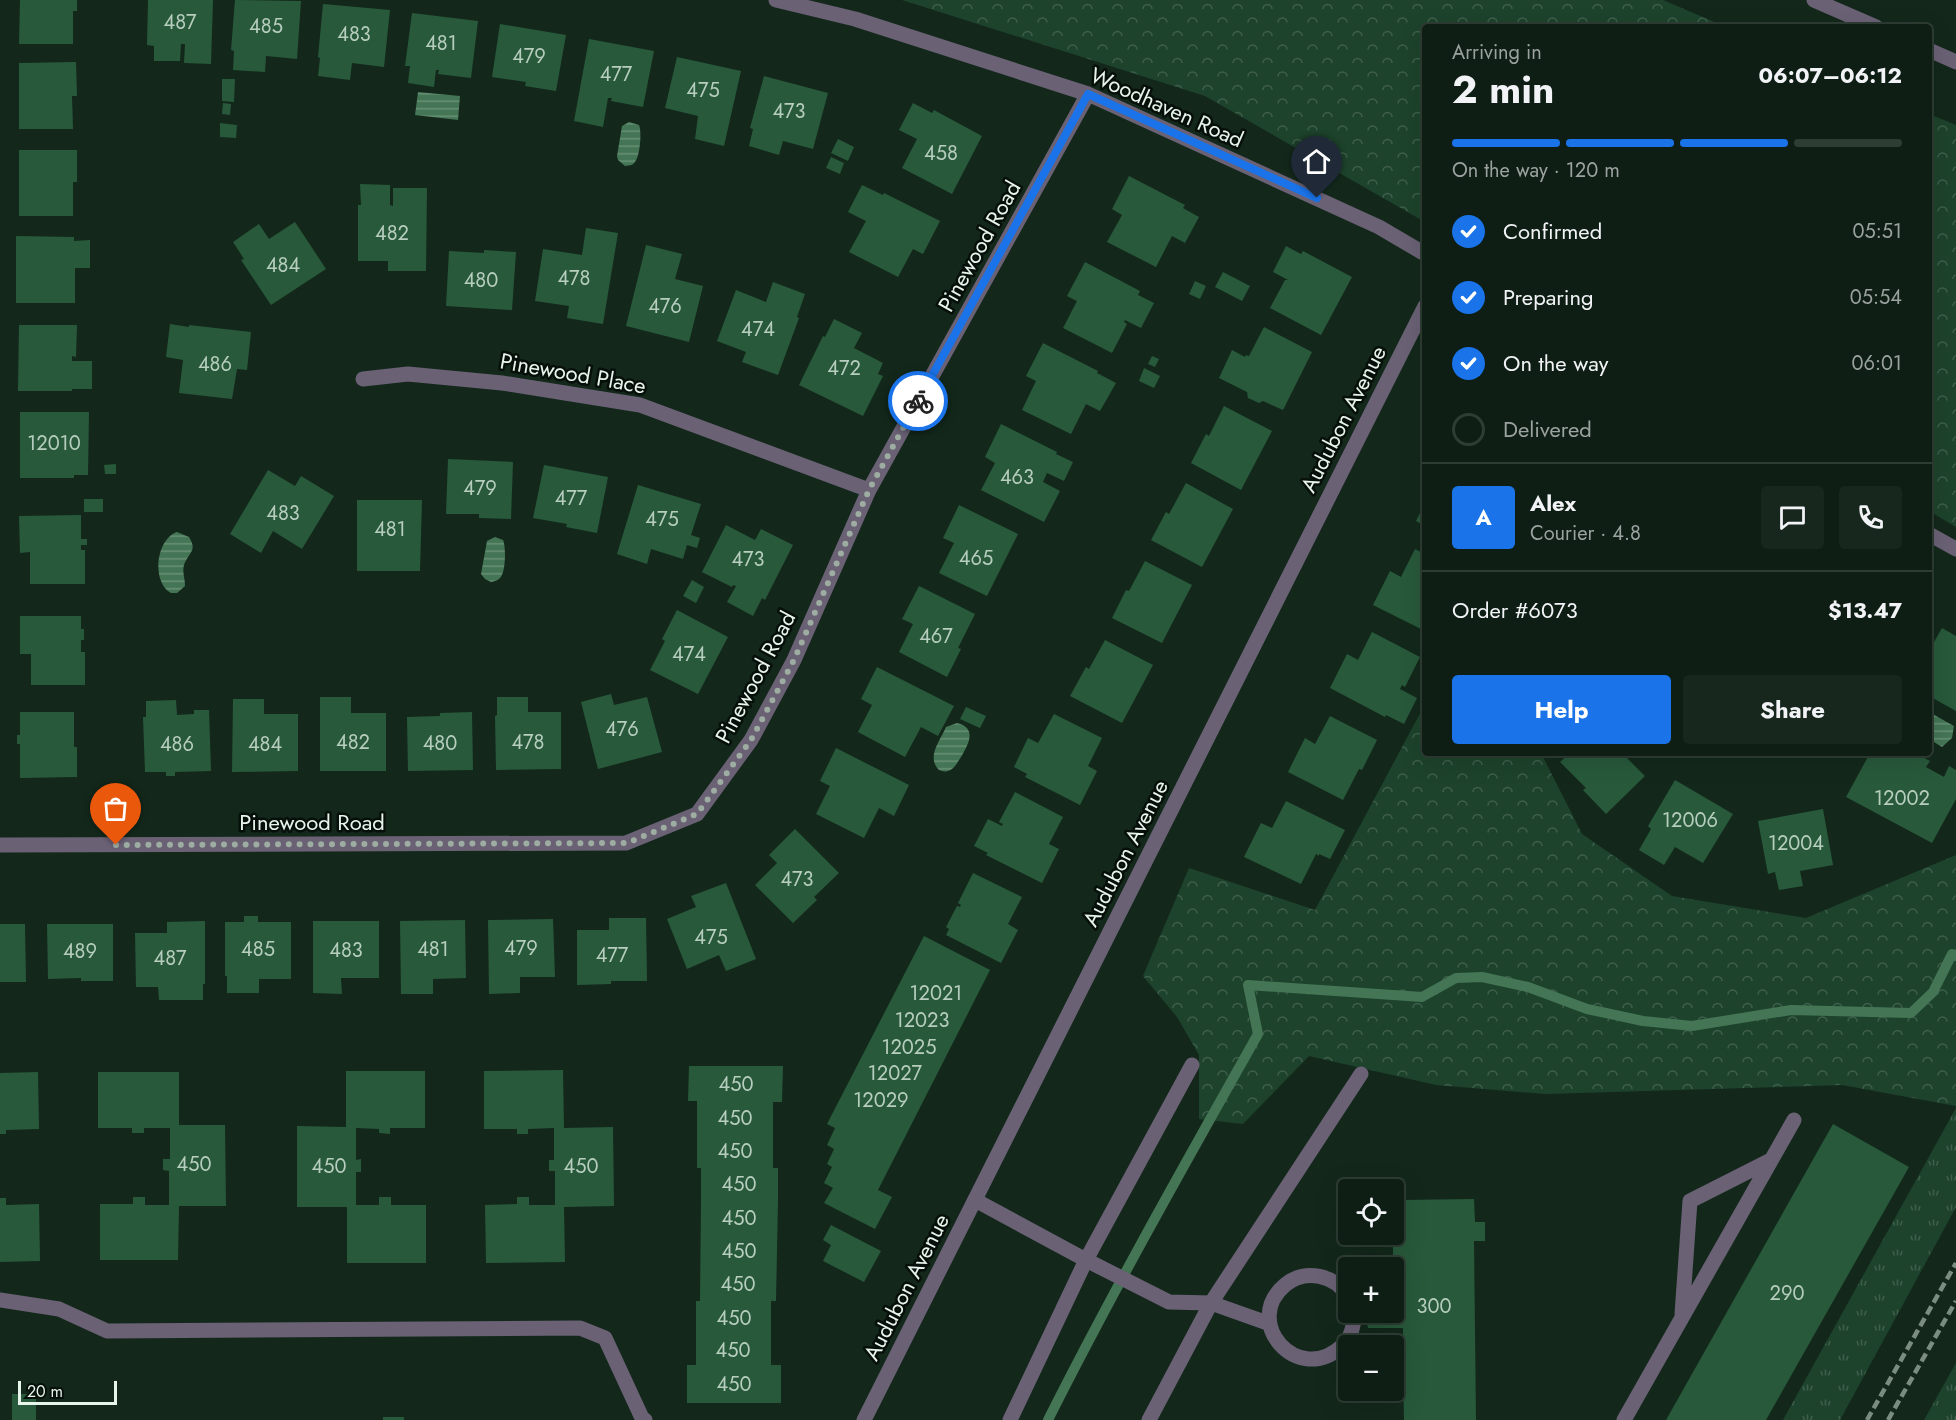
<!DOCTYPE html>
<html lang="en">
<head>
<meta charset="utf-8">
<style>
  :root { --surface:#0e1e14; --page:#17271d; --text:#f1f3f6; --muted:#9ba2a0; --line:#2e3c34; --accent:#1a73e8 }
  body { margin:0; font-family:Jost,sans-serif; background:var(--page); color:var(--text); height:100vh; display:flex; flex-direction:column; font-size:22px; white-space:nowrap }
  * { box-sizing:border-box; margin:0 }
  p { font-size:20px; color:var(--muted) }
  .icon { flex:none; width:33px; height:33px; fill:none; stroke:currentColor; stroke-width:2; stroke-linecap:round; stroke-linejoin:round }
  .map { position:relative; flex:1; overflow:hidden }
  .drawer { position:absolute; left:1422px; top:24px; width:510px; height:732px; display:flex; flex-direction:column; background:var(--surface); border-radius:6px; box-shadow:0 6px 24px #0002,0 0 0 2px var(--line) }
  .drawer>* { flex:none }
  .fabs { position:absolute; left:1338px; top:1179px; display:grid; gap:12px }
  .fabs a { display:grid; place-items:center; width:66px; height:66px; border-radius:6px; background:var(--surface); box-shadow:0 6px 24px #0002,0 0 0 2px var(--line); font-size:30px }
  .scale { position:absolute; left:18px; bottom:15px; width:99px; box-sizing:border-box; padding-left:6px; border:3px solid #e7f5eb; border-top:0; font-size:16px; line-height:21px; white-space:nowrap; color:#e7f5eb; -webkit-text-stroke:4px #060f09; paint-order:stroke }
  .pin { position:absolute; display:grid; place-items:center; width:51px; height:51px; color:#fff; margin:-62px -26px; border-radius:50% 50% 50% 0; rotate:-45deg; box-shadow:0 0 6px #0007 }
  .pin .icon { rotate:45deg }
  .courier { position:absolute; display:grid; place-items:center; width:60px; height:60px; margin:-30px; border:4px solid #1a73e8; border-radius:50%; background:#fff; color:#222; box-shadow:0 2px 8px #0007 }
  .headline em { font-style:normal; font-weight:700 }
  .headline div { display:flex; flex-direction:column-reverse }
  .headline { display:flex; align-items:center; justify-content:space-between; height:102px; padding:0 30px }
  h1 { font-size:39px; font-weight:700; line-height:45px }
  .bar { display:grid; grid-template-columns:repeat(4,1fr); gap:9px 6px; align-content:center; height:72px; padding:0 30px }
  .bar i { height:8px; border-radius:4px; background:var(--line) }
  .bar .current { background:var(--accent) }
  .bar p { grid-column:span 4 }
  .line { display:flex; align-items:center; gap:15px; padding:0 30px; border-top:2px solid var(--line) }
  .line div { flex:1 }
  .round { display:grid; place-items:center; flex:none; width:63px; height:63px; border-radius:6px; background:var(--page) }
  ol { padding:0 30px; list-style:none }
  li { display:flex; align-items:center; gap:18px; height:66px }
  li p { margin-inline-start:auto }
  li .icon { padding:6px; border-radius:50%; background:var(--accent); color:#fff; stroke-width:4 }
  li:last-child { color:var(--muted) }
  li i { width:33px; height:33px; border:3px solid var(--line); border-radius:50% }
  .action { display:flex; gap:12px; margin-top:auto; padding:12px 30px }
  .action a { flex:1; height:69px; border-radius:6px; background:var(--accent); color:#fff; font-size:24px; font-weight:700; line-height:69px; text-align:center }
  .action a+a { background:var(--page); color:var(--text) }
  .map>svg:first-child { display:block }
  .grass { fill:url(#grass-tufts) }
  .forest { fill:url(#forest-crowns) }
  .water { fill:url(#water-rules) }
  .lines { fill:none; stroke-linecap:round; stroke-linejoin:round }
  .stream { stroke:#447555; stroke-width:10 }
  .building { fill:#28593b }
  .lane { stroke:#6a6175; stroke-width:15 }
  .street { stroke:#6a6175; stroke-width:15 }
  .rail { stroke:#7b8c81; stroke-width:4.5; stroke-dasharray:9 4.5; stroke-linecap:butt }
  .done { stroke:#9dada2; stroke-width:6; stroke-dasharray:0 10.8 }
  .route { stroke:#1a73e8; stroke-width:8 }
  .labels { text-anchor:middle; stroke-width:5; stroke-linejoin:round; paint-order:stroke }
  .number-label { font-size:20px; fill:#b7cebf }
  .street-label { font-size:22px; fill:#e7f5eb; stroke:#060f09 }
</style>
</head>
<body>
<div class="map">
<svg width="1956" height="1420" viewBox="0 0 1956 1420">
  <defs>
    <pattern id="grass-tufts" width="24" height="20" patternUnits="userSpaceOnUse" patternTransform="scale(1.5)"><rect width="24" height="20" fill="#1d432c"/><path d="M3 7l-1-3M5 7V3M7 7l1-3M15 17l-1-3M17 17v-4M19 17l1-3" fill="none" stroke="#3e5f4b"/></pattern>
    <pattern id="forest-crowns" width="20" height="18" patternUnits="userSpaceOnUse" patternTransform="scale(1.5)"><rect width="20" height="18" fill="#1d432c"/><path d="M2 6a3 3 0 1 1 6 0M12 15a3 3 0 1 1 6 0" fill="none" stroke="#3e5f4b"/></pattern>
    <pattern id="water-rules" width="6" height="5" patternUnits="userSpaceOnUse" patternTransform="scale(1.5)"><rect width="6" height="5" fill="#447555"/><path d="M0 2.5h6" fill="none" stroke="#689076"/></pattern>
  </defs>
  <rect width="100%" height="100%" fill="#13281b"/>
  <path class="grass" d="M1956 1108V1207L1840 1420H1783Z
    M1956 1363V1420H1924Z"/>
  <path class="forest" d="M902 0H1663L1726 27H1425V222L1205 96Z
    M1929 114 1956 125V527L1929 511Z
    M1425 704V753H1541L1582 834 1672 896 1806 918 1956 855V1106L1842 1085 1545 1094 1436 1085 1309 1056 1243 1124 1199 1119V1055L1177 1017 1143 976 1189 868 1315 910Z"/>
  <path class="water" d="M418 92 460 96 458 120 415 115Z
    M629 122 639 125C642 132 640 156 635 162 632 166 630 165 625 166L618 160 617 156 622 126Z
    M177 532 189 537C198 551 188 553 184 565 182 572 185 578 185 586L177 593H171C151 582 156 539 177 532Z
    M495 537 503 540C506 546 506 572 500 578 497 581 495 581 491 582L485 579 481 574 487 541Z
    M1929 712 1954 726 1952 738 1942 747 1929 739Z
    M957 723C978 728 968 745 961 757 958 761 956 766 952 769 948 772 944 772 939 770 926 757 940 741 946 727Z"/>
  <g class="lines">
    <path class="stream" d="M1048 1420C1114 1289 1186 1162 1258 1034L1248 985 1422 997 1456 978 1482 977 1528 987 1587 1009 1643 1021 1692 1026 1791 1010 1911 1013 1933 992 1952 954 1956 956"/>
  </g>
  <path class="building" d="M20 0H77V11H73V44H19Z
    M148 0H213L211 64 184 63 185 44H181L180 61H154V46L147 45Z
    M235 0 301 1 297 59 266 56 265 72 233 70 234 51 231 50Z
    M323 4 390 10 384 67 352 63 350 80 318 76 320 58 318 57Z
    M412 13 478 21 471 78 438 74 439 70H436L434 87 408 83 410 66H405Z
    M500 24 566 35 556 91 525 86 526 82 492 77Z
    M589 39 654 51 643 107 611 101 612 98H608L603 127 574 121Z
    M677 57 741 71 724 146 695 139 698 116 665 108Z
    M76 62 77 96H72L73 129H19V63Z
    M764 76 828 93 813 149 783 141 779 155 749 146 753 129 750 128Z
    M222 79H235L234 102 222 101Z
    M223 103 231 104 230 115 222 114Z
    M913 103 932 113 934 110 982 136 952 194 902 168 917 139 899 130Z
    M220 123 237 125 236 138 220 137Z
    M838 139 854 147 848 161 831 153Z
    M19 150H77V182H73V216H19Z
    M831 157 844 163 840 174 826 168Z
    M1129 176 1185 205 1183 208 1199 217 1185 243 1172 236 1156 267 1107 242 1122 215 1112 209Z
    M360 184 390 185V205L393 206V188H427L426 271H388V261H358V205H361Z
    M862 185 883 195 884 193 940 221 923 254 913 249 898 277 849 252 866 221 848 212Z
    M295 222 326 269 271 305 241 260 244 259 233 242 259 224 269 239Z
    M586 228 618 233 603 324 567 318 569 306 535 301 543 249 582 255Z
    M16 236 74 237V241L90 240V268H75V303H16Z
    M646 245 682 254 675 279 703 286 689 342 626 326Z
    M1286 246 1301 254 1303 251 1352 277 1321 335 1270 308 1285 280H1288L1273 272Z
    M484 250 516 252 512 310 446 306 449 251 484 253Z
    M1085 262 1140 291 1138 295 1154 303 1141 328 1125 320 1124 322 1127 324 1112 353 1063 328 1077 301 1067 296Z
    M1223 272 1250 286 1242 301 1215 287Z
    M1195 281 1206 286 1200 299 1189 294Z
    M773 282 805 294 797 317 799 318 778 375 742 362 746 352 717 341 736 290 766 302Z
    M834 319 862 333 854 348 883 363 878 374 883 376 863 416 799 385 823 336 825 337Z
    M170 324 189 327V325L251 332 247 370 237 369 232 399 179 393 183 360 166 357Z
    M19 325H77L76 357 72 356V361H92V389H72V391H18Z
    M1264 327 1312 352 1283 410 1263 401 1259 403 1248 398 1247 392 1219 378 1232 350 1245 357 1246 355 1249 356Z
    M1043 343 1098 371 1097 373 1116 383 1100 411 1086 404 1071 434 1022 410 1036 381 1026 376Z
    M1152 356 1159 359 1155 367 1148 364Z
    M1144 368 1160 376 1154 388 1139 381Z
    M1224 406 1272 431 1241 490 1191 463 1206 434 1209 436Z
    M20 412H89L88 475H74V478H20Z
    M1001 424 1057 452 1056 454 1073 462 1064 481 1047 473 1043 482 1060 491 1044 522 981 490 995 463 985 457Z
    M448 459 513 462 511 519 479 518V514H446Z
    M116 464V474H105L104 465Z
    M544 465 608 477 597 533 566 527 567 524 533 518Z
    M268 470 295 486 301 476 334 496 302 549 273 531 261 553 230 534Z
    M1186 483 1233 509 1202 567 1151 540 1166 512 1169 514Z
    M638 485 701 504 691 535 700 538 697 548 687 545 683 559 651 549 647 564 617 554Z
    M84 499H103V512H84Z
    M357 500H422L420 571H357Z
    M1425 503V526L1416 521Z
    M959 505 1018 534 987 596 939 573 954 543 943 538Z
    M81 515V539H87V545H81V550H85V584H30V552L20 553 19 516Z
    M726 525 755 540 761 529 793 545 765 600 762 598 753 616 727 602 736 586 733 585 732 587 702 572Z
    M1415 549 1425 554V631L1373 605 1390 571 1401 577Z
    M1145 561 1192 585 1162 643 1112 618 1126 590 1129 591Z
    M692 580 704 587 696 603 683 596Z
    M919 586 975 614 958 648 961 649 947 677 899 652 913 624 902 619Z
    M677 610 728 637 698 694 650 670 665 641 662 639Z
    M20 616H81V629H84V640H81V652H85V685H31V654H20Z
    M1942 628 1956 636V711L1929 696V651Z
    M1372 632 1420 657 1405 687 1402 685 1400 689 1417 698 1404 724 1386 715 1385 717 1330 688 1347 654 1358 660Z
    M1105 640 1153 665 1122 723 1070 696 1086 667 1089 669Z
    M877 667 954 706 938 736 921 727 905 757 858 732 872 705 861 699Z
    M611 694 614 705 647 697 662 752 598 769 581 702Z
    M320 697H351V713H386V771H320Z
    M497 697H528V712H561V769L496 770 495 716 497 715Z
    M233 699H264V714H298V771L232 772Z
    M176 700 177 715 194 714V710H209L211 771 175 772V776H166V772H145L143 717H146V701Z
    M966 707 986 716 980 728 960 719Z
    M20 712H74V747H77V777L20 778V744H17V735H20Z
    M472 712 473 770 408 771 407 717 440 716V713Z
    M1054 714 1102 738 1088 766 1097 771 1080 805 1025 777 1027 774 1014 767 1028 738 1038 743Z
    M1330 716 1377 740 1362 770 1359 769 1343 800 1288 772 1305 738 1315 744Z
    M836 748 909 785 894 816 879 808 864 838 816 814 830 786 820 781Z
    M1570 753H1622L1645 776 1606 814 1583 790 1586 788 1560 762Z
    M1870 753H1915L1930 761 1926 767 1944 777 1949 766 1956 770V799L1932 843 1846 797Z
    M1675 780 1733 814 1703 863 1675 847 1664 865 1639 850 1651 829 1648 826Z
    M1015 792 1063 817 1049 844 1059 849 1042 883 986 855 988 853 974 846 988 819 1002 826 1003 824 999 822Z
    M1286 801 1345 830 1330 859 1319 854V856L1316 854 1301 884 1244 857 1261 823 1272 828Z
    M1823 809 1833 865 1800 871 1803 886 1779 890 1775 872 1768 874 1758 821Z
    M795 829 839 873 814 897 817 900 793 923 755 885 777 863 769 855Z
    M973 873 1022 897 1008 924 1018 930 1001 963 946 935 949 929 946 927 957 906 960 907 961 905 958 903Z
    M726 883 756 959 726 971 719 955 687 969 667 919 696 907 691 896Z
    M244 916H258V922H291V979H259V993H227V976H225V922H244Z
    M609 918H646L647 981H611V984L577 985V930H609Z
    M553 919 555 977H520V993L489 994 488 920Z
    M465 920 466 978 433 979V994H401L400 921Z
    M205 921V984H203V1000H159L158 987H136L135 933H167V922Z
    M313 921H379V978H341L342 994 313 993Z
    M0 924H25L26 982H0Z
    M47 924H113V981H81V978L48 979Z
    M924 936 990 970 878 1190 892 1197 875 1229 824 1203 833 1188 824 1183 832 1167 827 1164 834 1149 827 1145 835 1128 827 1124Z
    M689 1066H783L782 1102H773V1168H778V1201L776 1301H771V1365H781V1403H687V1365H696V1301H700L701 1201V1168H697V1101H688Z
    M563 1070 564 1128 613 1127 614 1206 564 1207 565 1262 486 1263 485 1205 517 1204V1197H529V1205H555V1171H549V1160H554V1128L528 1129V1134H517V1129H484V1071Z
    M346 1071H425V1128H390V1134L379 1133V1129L356 1128V1160L361 1159V1172H356V1205H379V1197H391V1205H426V1263H347V1207H297V1126L346 1127Z
    M38 1072 39 1129 6 1130V1134H0V1073Z
    M98 1072H179V1125H225L226 1206H179L178 1260H100V1204H133V1197H145V1205H169V1171L163 1170V1159H170V1128H144V1133H132V1128H98Z
    M1833 1124 1909 1167 1766 1420H1666Z
    M0 1198H6V1205L39 1204 40 1261 0 1262Z
    M1474 1199 1475 1222H1485V1241H1474L1476 1420H1404L1403 1373H1394V1355H1403V1328H1368L1365 1312H1394V1299H1403V1261H1393V1243H1403L1402 1200Z
    M831 1225 881 1251 864 1282 823 1261 831 1245 823 1240Z
    M12 1394H36V1420H12Z
    M383 1417H404V1420H383Z"/>
  <g class="lines">
    <path class="lane" d="M975 1200 1086 1260 1169 1302 1211 1303 1270 1324
      M1348 1297C1336 1275 1305 1268 1285 1285 1241 1322 1298 1387 1342 1346 1351 1338 1355 1324 1354 1312
      M0 1300 59 1309 107 1331 580 1328 605 1338 642 1418 645 1420
      M1682 1314 1690 1201 1771 1160
      M1010 1420 1086 1260 1192 1065
      M1149 1420 1211 1303 1361 1074
      M1624 1420 1794 1120"/>
    <path class="street" d="M776 0 855 19 1088 94 1379 227 1425 254
      M1814 0 1876 27
      M1929 50 1956 62
      M363 379 408 374 502 383 640 405 869 490
      M1929 534 1956 549
      M0 845 626 843 697 814 751 740 794 660 869 490 1088 94
      M864 1420 1425 306"/>
    <path class="rail" d="M1867 1420 1956 1263
      M1888 1420 1956 1301"/>
  </g>
  <g class="lines">
    <path class="done" d="M116 845 627 843 697 814 751 740 794 660 869 490 918 401"/>
    <path class="route" d="M918 401 1088 94 1317 198"/>
  </g>
  <g class="labels">
    <g class="number-label">
      <text x="180" y="29">487</text>
      <text x="266" y="33">485</text>
      <text x="354" y="41">483</text>
      <text x="441" y="50">481</text>
      <text x="529" y="63">479</text>
      <text x="616" y="81">477</text>
      <text x="703" y="97">475</text>
      <text x="789" y="118">473</text>
      <text x="941" y="160">458</text>
      <text x="392" y="240">482</text>
      <text x="283" y="272">484</text>
      <text x="574" y="285">478</text>
      <text x="481" y="287">480</text>
      <text x="665" y="313">476</text>
      <text x="758" y="336">474</text>
      <text x="215" y="371">486</text>
      <text x="844" y="375">472</text>
      <text x="54" y="450">12010</text>
      <text x="1017" y="484">463</text>
      <text x="480" y="495">479</text>
      <text x="571" y="505">477</text>
      <text x="283" y="520">483</text>
      <text x="662" y="526">475</text>
      <text x="390" y="536">481</text>
      <text x="976" y="565">465</text>
      <text x="748" y="566">473</text>
      <text x="936" y="643">467</text>
      <text x="689" y="661">474</text>
      <text x="622" y="736">476</text>
      <text x="353" y="749">482</text>
      <text x="528" y="749">478</text>
      <text x="440" y="750">480</text>
      <text x="177" y="751">486</text>
      <text x="265" y="751">484</text>
      <text x="1902" y="805">12002</text>
      <text x="1690" y="827">12006</text>
      <text x="1796" y="850">12004</text>
      <text x="797" y="886">473</text>
      <text x="711" y="944">475</text>
      <text x="521" y="955">479</text>
      <text x="258" y="956">485</text>
      <text x="433" y="956">481</text>
      <text x="346" y="957">483</text>
      <text x="80" y="958">489</text>
      <text x="612" y="962">477</text>
      <text x="170" y="965">487</text>
      <text x="936" y="1000">12021</text>
      <text x="922" y="1027">12023</text>
      <text x="909" y="1054">12025</text>
      <text x="895" y="1080">12027</text>
      <text x="736" y="1091">450</text>
      <text x="881" y="1107">12029</text>
      <text x="735" y="1125">450</text>
      <text x="735" y="1158">450</text>
      <text x="194" y="1171">450</text>
      <text x="329" y="1173">450</text>
      <text x="581" y="1173">450</text>
      <text x="739" y="1191">450</text>
      <text x="739" y="1225">450</text>
      <text x="739" y="1258">450</text>
      <text x="738" y="1291">450</text>
      <text x="1787" y="1300">290</text>
      <text x="1434" y="1313">300</text>
      <text x="734" y="1325">450</text>
      <text x="733" y="1357">450</text>
      <text x="734" y="1391">450</text>
    </g>
    <g class="street-label">
      <text transform="translate(1167 107) rotate(24)" y="8">Woodhaven Road</text>
      <text transform="translate(979 246) rotate(-61)" y="8">Pinewood Road</text>
      <text transform="translate(573 373) rotate(10)" y="8">Pinewood Place</text>
      <text transform="translate(1343 419) rotate(-63)" y="8">Audubon Avenue</text>
      <text transform="translate(755 677) rotate(-62)" y="8">Pinewood Road</text>
      <text x="312" y="830">Pinewood Road</text>
      <text transform="translate(1125 853) rotate(-63)" y="8">Audubon Avenue</text>
      <text transform="translate(906 1287) rotate(-63)" y="8">Audubon Avenue</text>
    </g>
  </g>
</svg>
<div class="fabs">
<a><svg class="icon" aria-label="locate" viewBox="0 0 24 24"><circle cx="12" cy="12" r="6"/><path d="M12 2v4M12 18v4M2 12h4M18 12h4"/></svg></a>
<a>+</a>
<a>−</a>
</div>
<div class="scale">20 m</div>
<div class="pin" style="left:116px;top:845px;background:#ea580c"><svg class="icon" aria-label="bag" viewBox="0 0 24 24"><path d="M5 8h14l-1 12H6zM9 8a3 3 0 0 1 6 0"/></svg></div>
<div class="pin" style="left:1317px;top:198px;background:#1f2937"><svg class="icon" aria-label="home" viewBox="0 0 24 24"><path d="M3 11l9-7 9 7M6 9v11h12V9"/></svg></div>
<div class="courier" style="left:918px;top:401px"><svg class="icon" aria-label="bike" viewBox="0 0 24 24"><circle cx="6" cy="16" r="4"/><circle cx="18" cy="16" r="4"/><path d="M6 16l4-8h5l3 8M10 8l3 8H6M13 5h3"/></svg></div>
<section class="drawer">
<div class="headline"><div><h1>2 min</h1><p>Arriving in</p></div><em>06:07–06:12</em></div>
<div class="bar"><i class="current"></i><i class="current"></i><i class="current"></i><i></i><p>On the way · 120 m</p></div>
<ol>
<li><svg class="icon" aria-label="check" viewBox="0 0 24 24"><path d="M5 12l5 5 9-10"/></svg>Confirmed<p>05:51</p></li>
<li><svg class="icon" aria-label="check" viewBox="0 0 24 24"><path d="M5 12l5 5 9-10"/></svg>Preparing<p>05:54</p></li>
<li><svg class="icon" aria-label="check" viewBox="0 0 24 24"><path d="M5 12l5 5 9-10"/></svg>On the way<p>06:01</p></li>
<li><i></i>Delivered</li>
</ol>
<div class="line" style="height:108px"><b class="round" style="background:var(--accent);color:#fff">A</b><div><b>Alex</b><p>Courier · 4.8</p></div><a class="round"><svg class="icon" aria-label="chat" viewBox="0 0 24 24"><path d="M4 5h16v11H9l-5 4z"/></svg></a><a class="round"><svg class="icon" aria-label="phone" viewBox="0 0 24 24"><path d="M5 4h4l2 5-3 2q2 4 5 5l2-3 5 2v4C11 20 4 13 5 4z"/></svg></a></div>
<div class="line" style="height:78px"><div>Order #6073</div><b>$13.47</b></div>
<div class="action"><a>Help</a><a>Share</a></div>
</section>
</div>
</body>
</html>
